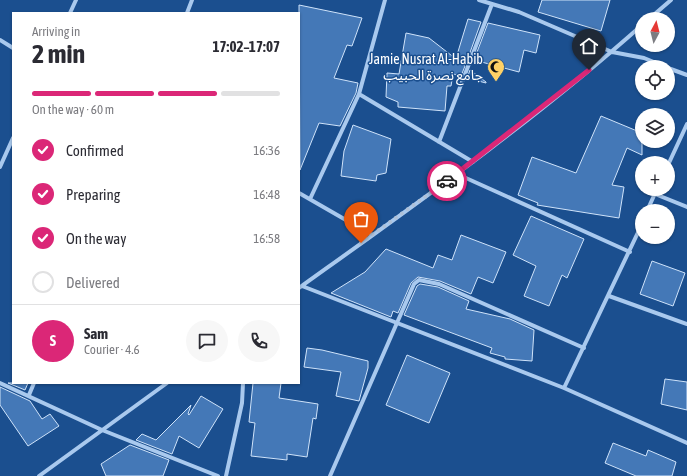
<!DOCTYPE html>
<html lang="en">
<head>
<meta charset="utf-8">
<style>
  :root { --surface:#fff; --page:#f7f7f7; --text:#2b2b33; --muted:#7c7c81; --line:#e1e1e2; --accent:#db2777 }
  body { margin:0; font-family:"Asap Condensed","Noto Sans Arabic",sans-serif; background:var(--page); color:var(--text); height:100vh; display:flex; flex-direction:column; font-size:15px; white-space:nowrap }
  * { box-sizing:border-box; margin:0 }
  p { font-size:13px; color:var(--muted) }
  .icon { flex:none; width:22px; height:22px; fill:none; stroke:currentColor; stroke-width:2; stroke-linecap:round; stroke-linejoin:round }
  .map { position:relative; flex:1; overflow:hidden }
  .sheet { position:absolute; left:12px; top:12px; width:288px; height:372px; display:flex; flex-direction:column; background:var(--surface); border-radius:0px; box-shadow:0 1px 3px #0004 }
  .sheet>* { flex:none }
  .needle { width:26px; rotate:7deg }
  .buttons { position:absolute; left:635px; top:12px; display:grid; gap:8px }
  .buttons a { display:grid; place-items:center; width:40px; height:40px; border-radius:50%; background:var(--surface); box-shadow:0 1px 3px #0004; font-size:20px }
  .pin { position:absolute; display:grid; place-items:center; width:34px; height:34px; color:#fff; margin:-41px -17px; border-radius:50% 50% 50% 0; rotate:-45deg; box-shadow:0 0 4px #0007 }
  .pin .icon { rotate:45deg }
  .courier { position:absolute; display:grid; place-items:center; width:40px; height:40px; margin:-20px; border:3px solid #db2777; border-radius:50%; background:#fff; color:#222; box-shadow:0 1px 5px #0007 }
  .summary em { font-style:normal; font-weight:700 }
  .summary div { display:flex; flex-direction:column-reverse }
  .summary { display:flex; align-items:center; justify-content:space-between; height:68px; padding:0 20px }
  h1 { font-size:26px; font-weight:700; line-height:30px }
  .bar { display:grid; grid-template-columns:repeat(4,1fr); gap:6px 4px; align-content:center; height:48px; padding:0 20px }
  .bar i { height:5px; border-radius:3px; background:var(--line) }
  .bar .active { background:var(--accent) }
  .bar p { grid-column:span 4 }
  .line { display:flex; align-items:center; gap:10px; padding:0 20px; border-top:1px solid var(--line) }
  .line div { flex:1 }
  .round { display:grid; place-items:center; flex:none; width:42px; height:42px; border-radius:21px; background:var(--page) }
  ol { padding:0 20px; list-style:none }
  li { display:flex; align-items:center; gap:12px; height:44px }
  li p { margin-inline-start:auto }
  li .icon { padding:4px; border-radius:50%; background:var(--accent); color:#fff; stroke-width:4 }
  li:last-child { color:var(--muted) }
  li i { width:22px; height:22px; border:2px solid var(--line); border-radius:50% }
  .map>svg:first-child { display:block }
  .building { fill:#4478b7; stroke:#cfe3fa }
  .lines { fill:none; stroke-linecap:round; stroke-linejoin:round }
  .street { stroke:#a9c9ee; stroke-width:4 }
  .done { stroke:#afc1d8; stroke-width:4; stroke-dasharray:0 7.2 }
  .route { stroke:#db2777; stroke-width:5 }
  .labels { text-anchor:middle; stroke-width:3; stroke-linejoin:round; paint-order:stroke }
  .poi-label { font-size:14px; fill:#fff; stroke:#1b4f8f; text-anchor:end }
</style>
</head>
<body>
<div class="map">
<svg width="687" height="476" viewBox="0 0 687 476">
  <rect width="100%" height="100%" fill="#1b4f8f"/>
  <path class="building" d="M542 0H610L601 31 538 12Z
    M299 5 362 18 352 46 347 45 334 78 358 83 356 93 340 126 319 123 300 170Z
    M468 19 481 22 468 58 457 55Z
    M488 23 540 35 536 53 524 50 519 72 474 60Z
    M406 33 429 38 465 66 461 76 453 74 451 86H447L445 111 398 107V102L386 97 387 73 399 74Z
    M470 70 486 82V83L467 78Z
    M601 116 642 133V155L627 148 612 185 624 187 619 218 537 205 538 203 518 195 532 157 576 173Z
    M353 125 391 139 386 173 377 175 376 181 341 176 344 151Z
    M531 216 584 239 567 278 562 275 549 306 524 296 536 266 513 255Z
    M461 235 506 252 493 283 478 277 471 294 440 281 418 277 411 283 398 313 393 311 391 317 331 293 365 272 386 249 433 268 438 255 452 260Z
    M652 261 685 273 673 306 640 294Z
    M420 284 438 287 469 301 466 309 510 319 534 330 532 361 505 359V357L490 353 492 348 404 315 417 286Z
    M307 348 322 350 368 361V368L359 401 336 396 341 372 304 367Z
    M407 355 450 373 429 423 386 405Z
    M665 379 687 382V410L661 404Z
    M8 383H28L25 390Z
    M253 383H281L279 398 318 404 316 419 313 418 307 457 287 454V460L251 456 255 423 249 422Z
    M0 387 30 401 42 419 50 414 59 426 28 446 0 405Z
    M201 396 223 409 199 448 179 436 172 454 136 440 142 434 156 440 191 405 188 414 189 415Z
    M613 443 646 456 648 450 676 462 672 476H636L605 463Z
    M130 445 169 460 163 476H106L101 464Z"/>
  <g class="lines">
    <path class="street" d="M385 0 359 94 473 162
      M479 0 519 12 612 52 644 58 666 67
      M70 13 76 0
      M187 13 192 0
      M649 19 671 0
      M0 40 13 48
      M668 68 687 75
      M439 142 492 4
      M668 165 687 124
      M0 167 13 138
      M457 174 630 252
      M299 193 372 235
      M655 194 687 207
      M310 199 359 94
      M647 211 657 189
      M302 286 564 388 687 443
      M299 288C416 204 534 121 642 25
      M609 296 687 324
      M0 383 102 430 218 476
      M564 388 642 224
      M29 395 34 383
      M39 476 167 383
      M226 476 242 403 243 383
      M330 476 414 284 419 280 439 284 584 348"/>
  </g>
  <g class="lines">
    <path class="done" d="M361 243 447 181"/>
    <path class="route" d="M447 181 589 70"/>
  </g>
  <defs>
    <symbol id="mosque-pin" viewBox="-11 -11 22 30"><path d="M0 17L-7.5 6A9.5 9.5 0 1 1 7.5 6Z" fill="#ffd166" stroke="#1b4f8f"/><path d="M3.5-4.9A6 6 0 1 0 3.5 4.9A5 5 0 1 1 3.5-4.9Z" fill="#111"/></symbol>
  </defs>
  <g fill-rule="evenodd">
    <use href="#mosque-pin" x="486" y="57" width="20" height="27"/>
  </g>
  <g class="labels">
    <g class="poi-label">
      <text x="483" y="64">Jamie Nusrat Al-Habib<tspan x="483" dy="16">جامع نصرة الحبيب</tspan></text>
    </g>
  </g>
</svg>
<div class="buttons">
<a><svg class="needle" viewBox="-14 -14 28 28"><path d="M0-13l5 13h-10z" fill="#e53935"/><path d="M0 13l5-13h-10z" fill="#7c7c81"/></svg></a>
<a><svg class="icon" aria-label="locate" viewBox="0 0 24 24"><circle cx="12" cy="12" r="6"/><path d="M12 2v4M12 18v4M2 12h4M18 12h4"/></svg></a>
<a><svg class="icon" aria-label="layers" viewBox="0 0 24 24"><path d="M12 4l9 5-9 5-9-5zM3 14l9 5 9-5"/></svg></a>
<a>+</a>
<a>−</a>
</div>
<div class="pin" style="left:361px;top:243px;background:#ea580c"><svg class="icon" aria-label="bag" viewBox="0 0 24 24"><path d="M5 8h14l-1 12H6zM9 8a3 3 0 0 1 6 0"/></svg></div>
<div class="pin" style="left:589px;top:70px;background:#1f2937"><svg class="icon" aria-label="home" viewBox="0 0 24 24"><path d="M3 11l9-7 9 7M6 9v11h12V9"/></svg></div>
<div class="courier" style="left:447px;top:181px"><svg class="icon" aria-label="car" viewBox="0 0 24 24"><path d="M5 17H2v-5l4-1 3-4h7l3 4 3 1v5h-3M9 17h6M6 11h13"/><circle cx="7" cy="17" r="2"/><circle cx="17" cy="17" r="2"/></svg></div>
<section class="sheet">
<div class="summary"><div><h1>2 min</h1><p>Arriving in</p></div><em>17:02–17:07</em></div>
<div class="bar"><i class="active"></i><i class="active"></i><i class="active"></i><i></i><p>On the way · 60 m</p></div>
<ol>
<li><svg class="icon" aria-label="check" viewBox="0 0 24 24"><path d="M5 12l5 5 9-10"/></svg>Confirmed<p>16:36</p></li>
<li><svg class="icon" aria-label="check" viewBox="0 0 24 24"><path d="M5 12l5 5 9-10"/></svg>Preparing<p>16:48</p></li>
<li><svg class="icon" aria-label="check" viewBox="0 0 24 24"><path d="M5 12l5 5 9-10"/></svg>On the way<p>16:58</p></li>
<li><i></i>Delivered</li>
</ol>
<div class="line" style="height:72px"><b class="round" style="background:var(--accent);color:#fff">S</b><div><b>Sam</b><p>Courier · 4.6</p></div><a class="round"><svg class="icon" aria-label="chat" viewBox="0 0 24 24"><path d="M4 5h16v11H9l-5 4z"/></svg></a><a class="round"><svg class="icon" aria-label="phone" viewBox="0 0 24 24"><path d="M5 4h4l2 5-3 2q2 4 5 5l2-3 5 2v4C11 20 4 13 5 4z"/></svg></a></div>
</section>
</div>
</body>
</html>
